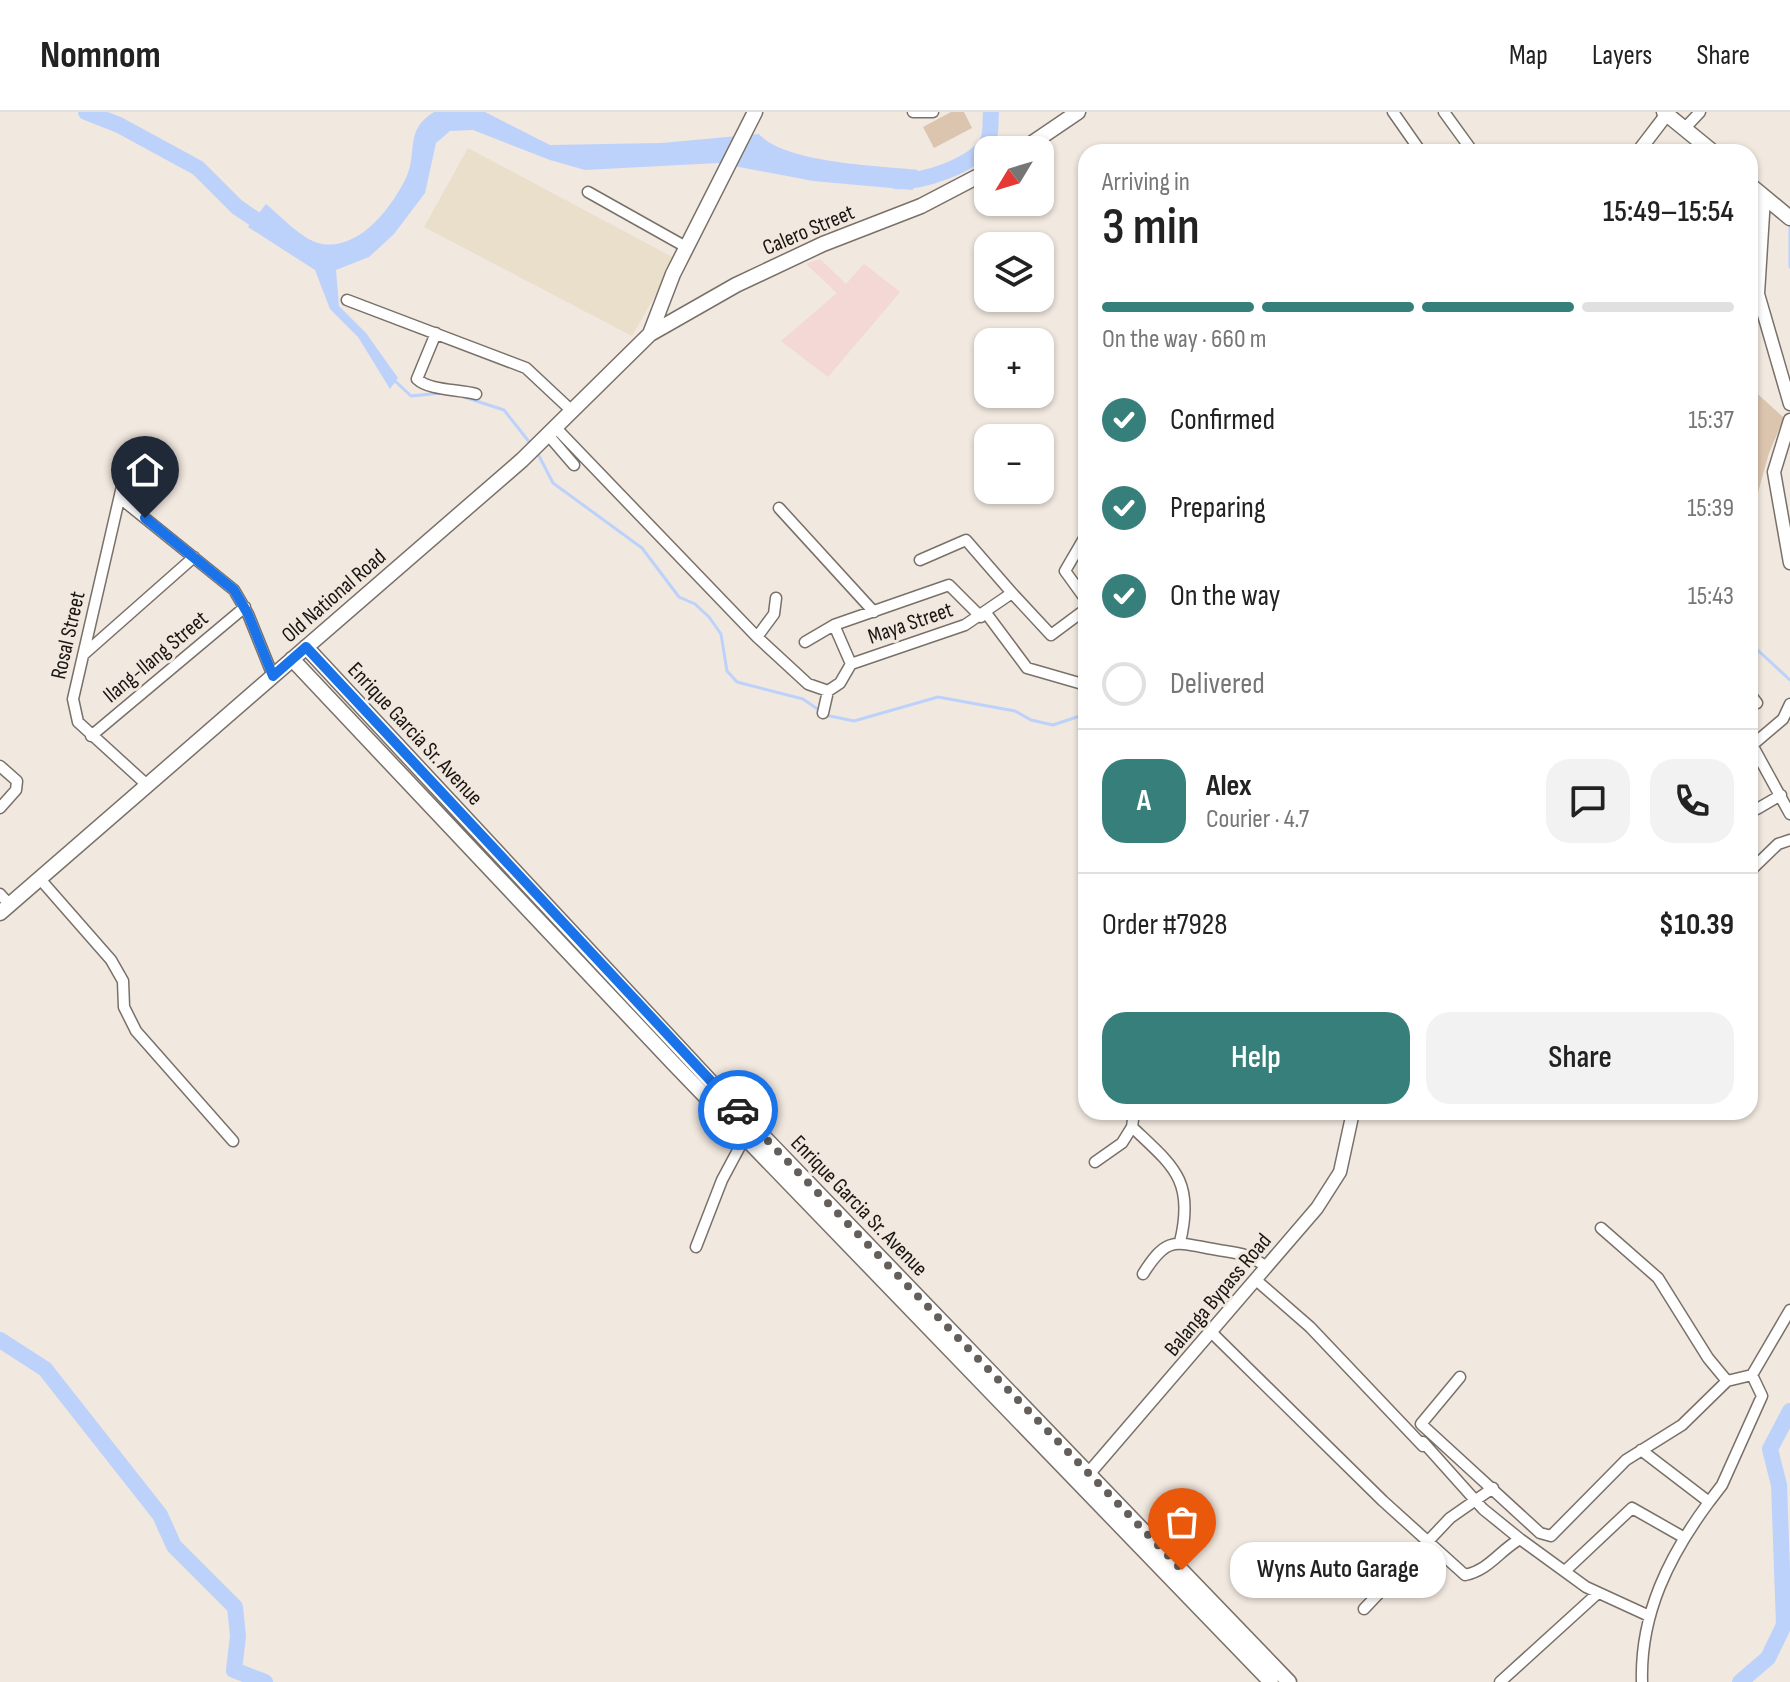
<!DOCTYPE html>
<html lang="en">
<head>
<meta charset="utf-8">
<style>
  :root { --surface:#fff; --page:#f2f2f2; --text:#222; --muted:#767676; --line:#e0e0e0; --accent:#377f7b }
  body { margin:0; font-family:"Sofia Sans Condensed",sans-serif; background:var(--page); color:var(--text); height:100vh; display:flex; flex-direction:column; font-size:30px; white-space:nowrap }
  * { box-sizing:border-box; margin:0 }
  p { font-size:26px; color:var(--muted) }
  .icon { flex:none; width:44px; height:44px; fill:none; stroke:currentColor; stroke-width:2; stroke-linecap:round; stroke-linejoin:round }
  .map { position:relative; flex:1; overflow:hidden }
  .details { position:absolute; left:1078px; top:32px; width:680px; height:976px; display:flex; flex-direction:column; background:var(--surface); border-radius:24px; box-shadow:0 2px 6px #0004 }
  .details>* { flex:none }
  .needle { width:52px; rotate:232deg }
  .controls { position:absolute; left:974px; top:24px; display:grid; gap:16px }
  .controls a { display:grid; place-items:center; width:80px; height:80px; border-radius:16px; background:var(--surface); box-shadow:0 2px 6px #0004; font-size:40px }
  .pin { position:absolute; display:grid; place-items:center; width:68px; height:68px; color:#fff; margin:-82px -34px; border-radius:50% 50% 50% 0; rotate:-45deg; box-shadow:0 0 8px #0007 }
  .pin .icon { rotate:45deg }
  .courier { position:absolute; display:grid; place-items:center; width:80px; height:80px; margin:-40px; border:6px solid #1a73e8; border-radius:50%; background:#fff; color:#222; box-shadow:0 2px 10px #0007 }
  .bubble { position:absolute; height:56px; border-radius:24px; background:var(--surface); box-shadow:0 2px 6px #0004; font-size:26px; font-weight:600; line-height:56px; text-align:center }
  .summary em { font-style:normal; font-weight:600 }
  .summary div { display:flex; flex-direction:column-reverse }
  .summary { display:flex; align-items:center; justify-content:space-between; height:136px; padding:0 24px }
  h1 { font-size:52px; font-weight:600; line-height:60px }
  .bar { display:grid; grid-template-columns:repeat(4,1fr); gap:12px 8px; align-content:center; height:96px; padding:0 24px }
  .bar i { height:10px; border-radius:6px; background:var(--line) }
  .bar .active { background:var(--accent) }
  .bar p { grid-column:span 4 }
  .line { display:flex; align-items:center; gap:20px; padding:0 24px; border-top:2px solid var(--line) }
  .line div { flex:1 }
  .round { display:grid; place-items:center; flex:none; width:84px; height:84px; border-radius:24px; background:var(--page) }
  ol { padding:0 24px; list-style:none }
  li { display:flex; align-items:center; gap:24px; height:88px }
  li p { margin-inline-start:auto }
  li .icon { padding:8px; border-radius:50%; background:var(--accent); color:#fff; stroke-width:4 }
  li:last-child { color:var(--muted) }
  li i { width:44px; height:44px; border:4px solid var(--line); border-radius:50% }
  .primary-button { display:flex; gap:16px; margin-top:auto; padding:16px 24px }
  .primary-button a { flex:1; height:92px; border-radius:24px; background:var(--accent); color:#fff; font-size:32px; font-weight:600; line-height:92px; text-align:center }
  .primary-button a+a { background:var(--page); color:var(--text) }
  header { display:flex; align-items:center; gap:48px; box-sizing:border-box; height:112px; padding:0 40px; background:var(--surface); border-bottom:2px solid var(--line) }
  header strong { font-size:38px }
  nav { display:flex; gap:44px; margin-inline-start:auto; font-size:28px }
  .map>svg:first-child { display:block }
  .industrial { fill:#e9dfca }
  .medical { fill:#f3d8d5 }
  .green { fill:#dcc5af }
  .water { fill:#bdd2fa }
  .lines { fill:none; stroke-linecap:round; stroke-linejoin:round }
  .stream { stroke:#bdd2fa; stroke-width:3 }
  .river { stroke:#bdd2fa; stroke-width:16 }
  .minor-casing { stroke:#797169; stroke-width:13 }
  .tertiary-casing { stroke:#797169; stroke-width:15 }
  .secondary-casing { stroke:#797169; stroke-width:17 }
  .minor { stroke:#fff; stroke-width:10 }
  .tertiary { stroke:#fff; stroke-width:12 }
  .secondary { stroke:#fff; stroke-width:14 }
  .done { stroke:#645f5a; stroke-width:8; stroke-dasharray:0 14.4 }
  .route { stroke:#1a73e8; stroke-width:10 }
  .labels { text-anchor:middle; stroke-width:6; stroke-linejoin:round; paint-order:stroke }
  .street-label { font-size:22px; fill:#181512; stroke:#f1e8df }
</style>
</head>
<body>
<header>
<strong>Nomnom</strong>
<nav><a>Map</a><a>Layers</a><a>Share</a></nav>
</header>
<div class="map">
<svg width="1790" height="1570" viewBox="0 0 1790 1570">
  <rect width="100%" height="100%" fill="#f1e8df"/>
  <path class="industrial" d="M468 36 676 147 632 224 424 115Z"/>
  <path class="medical" d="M820 147 846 172 864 152 900 180 828 265 781 229 837 181 806 152Z"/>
  <path class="green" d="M951 0H964L972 16 934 36 923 15Z
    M1750 275 1784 306 1769 341 1750 409Z"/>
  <path class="water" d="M434 0H485L550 33 662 31 759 22C784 51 879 54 918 58L913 78 813 69 718 51 585 58 550 48 473 18 450 19 436 31 425 81 394 122 369 145 336 158 339 194 366 221 398 266 390 277 358 225 330 197 315 158 248 115 266 92C282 105 302 128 322 132 360 138 391 96 406 66 418 40 404 18 434 0Z"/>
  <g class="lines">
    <path class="stream" d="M1790 112V155
      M395 269 411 284 441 281
      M464 285 504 298 530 331
      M537 340 553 371 642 436 679 485 695 492 709 505 721 522 727 559 737 570 803 587 819 598
      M1750 531 1790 568
      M825 603 854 609 938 585 1015 599 1031 608 1053 613 1086 602"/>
    <path class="river" d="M86 0 119 13 198 56 237 95 271 118
      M896 69C919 72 975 53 987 31 992 22 990 10 991 0
      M0 1228 45 1257 160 1403 174 1434 235 1495 238 1524 234 1558 265 1570
      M1740 1570 1768 1546 1784 1513 1779 1373 1770 1337 1790 1299"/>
    <defs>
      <path id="minor" d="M913 0H933
        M1393 0 1421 40
        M1444 0 1473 40
        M1685 16 1700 0
        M588 80 686 135
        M347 188 526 256 573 300
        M436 221 417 267C430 279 459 277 476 282
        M556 316 757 525 808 572 828 579 840 571 851 552
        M549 324 574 353
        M126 357 73 587 78 610 146 672
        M120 386 234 478 248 502 273 564
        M779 396 874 500
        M1086 423 1065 459 1086 488
        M920 448 966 428 1012 481
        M986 501 1027 556 1086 573
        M834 513 851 552
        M757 525 774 502 776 486
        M805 530 834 513 949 473 981 505
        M83 543 194 445
        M851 552 965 513 1012 481 1051 523 1086 497
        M1750 582 1757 591
        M823 601 828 579
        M91 624 245 495
        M1750 629 1790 702
        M1750 635 1783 607 1790 592
        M0 654 17 669 16 678 0 696
        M1757 697 1781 683
        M1750 759 1778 732 1790 728
        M40 767 111 848 123 869 124 895 136 919 233 1029
        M0 782 10 793
        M1132 1015 1134 1000
        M1095 1050 1122 1031 1132 1015C1173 1054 1195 1068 1180 1130
        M1601 1116 1658 1166 1708 1246 1727 1269
        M696 1135 722 1068 745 1025
        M1143 1162C1167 1124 1174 1130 1213 1137 1239 1142 1243 1139 1267 1155
        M1256 1168 1310 1215 1423 1334
        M1211 1220 1383 1389 1465 1463C1489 1458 1499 1439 1520 1427L1586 1475 1647 1503
        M1460 1265 1421 1312 1540 1421 1551 1424 1626 1348 1682 1313 1727 1269 1752 1263 1790 1198
        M1423 1330 1483 1397 1520 1427
        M1641 1338 1709 1390C1669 1444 1640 1502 1642 1570
        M1709 1390 1722 1373 1762 1284 1752 1263
        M1565 1459 1632 1396 1683 1425
        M1364 1497 1450 1406 1493 1376
        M1500 1570 1598 1481"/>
      <path id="tertiary" d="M1638 40 1667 2
        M1764 86 1758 182 1790 292
        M1790 308 1774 360 1790 451
        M1084 1367 1317 1096 1340 1060 1353 1000"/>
      <path id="secondary" d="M1664 0 1713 40
        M1022 38 1078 0
        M1750 73 1790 106
        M650 222 673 162 755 0
        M306 535 712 971 1289 1570
        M292 547 674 952 1271 1570
        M0 801 522 348 650 222 736 173 823 132 921 94 988 59"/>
    </defs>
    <use href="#minor" class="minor-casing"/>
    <use href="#tertiary" class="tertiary-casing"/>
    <use href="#secondary" class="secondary-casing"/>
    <use href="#minor" class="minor"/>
    <use href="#tertiary" class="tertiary"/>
    <use href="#secondary" class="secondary"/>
  </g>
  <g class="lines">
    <path class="done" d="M738 998 1182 1458"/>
    <path class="route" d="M145 406 234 478 248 502 273 564 306 535 738 998"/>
  </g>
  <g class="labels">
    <g class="street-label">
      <text transform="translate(808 117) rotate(-23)" y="8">Calero Street</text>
      <text transform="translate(333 483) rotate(-41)" y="8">Old National Road</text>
      <text transform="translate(910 510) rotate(-19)" y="8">Maya Street</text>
      <text transform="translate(67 523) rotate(-77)" y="8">Rosal Street</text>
      <text transform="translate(155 544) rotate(-40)" y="8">Ilang-Ilang Street</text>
      <text transform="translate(416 621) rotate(47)" y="8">Enrique Garcia Sr. Avenue</text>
      <text transform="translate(860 1093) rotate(46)" y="8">Enrique Garcia Sr. Avenue</text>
      <text transform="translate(1217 1182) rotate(-50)" y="8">Balanga Bypass Road</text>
    </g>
  </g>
</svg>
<div class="controls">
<a><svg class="needle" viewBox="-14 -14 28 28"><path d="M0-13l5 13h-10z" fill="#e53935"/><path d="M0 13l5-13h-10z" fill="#767676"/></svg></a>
<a><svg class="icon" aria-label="layers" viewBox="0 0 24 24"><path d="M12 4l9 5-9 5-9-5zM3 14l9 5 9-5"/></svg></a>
<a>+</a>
<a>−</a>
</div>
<div class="pin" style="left:1182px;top:1458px;background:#ea580c"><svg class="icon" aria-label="bag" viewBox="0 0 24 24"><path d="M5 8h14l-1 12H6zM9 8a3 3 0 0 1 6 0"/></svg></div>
<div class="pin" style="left:145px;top:406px;background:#1f2937"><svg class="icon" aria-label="home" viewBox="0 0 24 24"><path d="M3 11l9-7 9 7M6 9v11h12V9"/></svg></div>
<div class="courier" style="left:738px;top:998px"><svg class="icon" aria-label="car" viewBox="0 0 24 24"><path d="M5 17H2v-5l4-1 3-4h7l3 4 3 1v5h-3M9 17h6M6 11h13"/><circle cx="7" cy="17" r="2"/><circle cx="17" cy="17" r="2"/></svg></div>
<div class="bubble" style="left:1230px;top:1430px;width:216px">Wyns Auto Garage</div>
<section class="details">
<div class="summary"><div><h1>3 min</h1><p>Arriving in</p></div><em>15:49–15:54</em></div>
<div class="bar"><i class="active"></i><i class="active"></i><i class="active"></i><i></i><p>On the way · 660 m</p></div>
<ol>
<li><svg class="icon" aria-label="check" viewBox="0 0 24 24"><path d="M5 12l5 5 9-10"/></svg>Confirmed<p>15:37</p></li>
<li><svg class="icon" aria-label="check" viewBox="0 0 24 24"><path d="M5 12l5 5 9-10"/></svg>Preparing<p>15:39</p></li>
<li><svg class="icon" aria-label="check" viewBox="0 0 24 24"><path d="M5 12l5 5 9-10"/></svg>On the way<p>15:43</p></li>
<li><i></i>Delivered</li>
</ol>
<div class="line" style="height:144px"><b class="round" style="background:var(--accent);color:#fff">A</b><div><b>Alex</b><p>Courier · 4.7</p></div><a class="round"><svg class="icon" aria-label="chat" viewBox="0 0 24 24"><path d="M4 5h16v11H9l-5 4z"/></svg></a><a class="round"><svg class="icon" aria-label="phone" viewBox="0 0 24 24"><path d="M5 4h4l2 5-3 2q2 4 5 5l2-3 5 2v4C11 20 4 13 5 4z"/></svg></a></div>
<div class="line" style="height:104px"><div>Order #7928</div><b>$10.39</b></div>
<div class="primary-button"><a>Help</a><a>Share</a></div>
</section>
</div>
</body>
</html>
